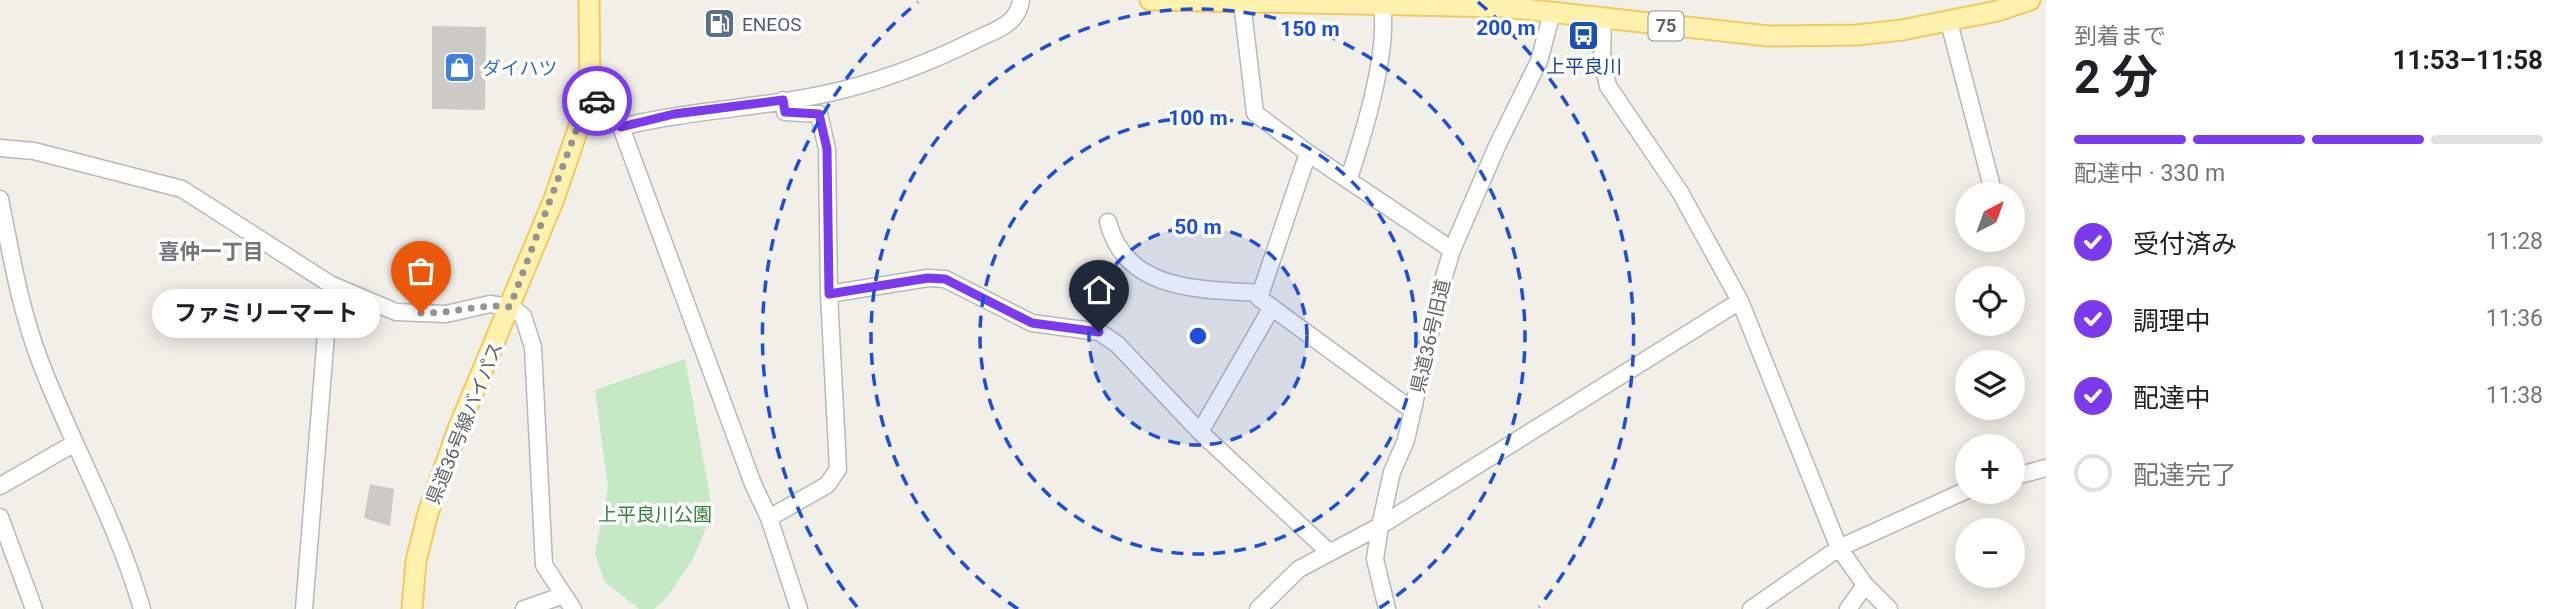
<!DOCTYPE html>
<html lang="ja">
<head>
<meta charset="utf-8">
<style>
  :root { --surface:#fff; --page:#f6f6f6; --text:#202124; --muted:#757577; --line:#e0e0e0; --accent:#7c3aed }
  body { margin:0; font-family:Roboto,"Noto Sans JP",sans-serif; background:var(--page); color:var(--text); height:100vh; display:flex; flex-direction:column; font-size:26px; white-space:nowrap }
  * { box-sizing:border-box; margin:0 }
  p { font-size:23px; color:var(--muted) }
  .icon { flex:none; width:38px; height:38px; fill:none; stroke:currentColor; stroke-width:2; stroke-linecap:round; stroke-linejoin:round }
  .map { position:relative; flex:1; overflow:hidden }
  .side { display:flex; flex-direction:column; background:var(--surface); width:525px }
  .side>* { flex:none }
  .needle { width:46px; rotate:41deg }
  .fabs { position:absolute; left:1955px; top:182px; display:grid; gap:14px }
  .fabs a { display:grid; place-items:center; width:70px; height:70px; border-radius:50%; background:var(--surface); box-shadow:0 4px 18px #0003; font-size:35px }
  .pin { position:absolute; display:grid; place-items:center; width:60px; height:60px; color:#fff; margin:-72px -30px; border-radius:50% 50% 50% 0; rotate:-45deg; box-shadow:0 0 7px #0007 }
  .pin .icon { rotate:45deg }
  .courier { position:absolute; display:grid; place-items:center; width:70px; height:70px; margin:-35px; border:5px solid #7c3aed; border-radius:50%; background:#fff; color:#222; box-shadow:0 2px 9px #0007 }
  .bubble { position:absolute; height:49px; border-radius:24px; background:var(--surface); box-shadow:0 4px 18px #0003; font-size:23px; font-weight:700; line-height:49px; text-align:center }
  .headline em { font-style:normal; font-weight:700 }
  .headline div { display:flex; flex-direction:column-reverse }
  .headline { display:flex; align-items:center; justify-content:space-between; height:119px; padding:0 28px }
  h1 { font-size:46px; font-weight:700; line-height:52px }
  .bar { display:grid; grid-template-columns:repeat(4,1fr); gap:10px 7px; align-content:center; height:84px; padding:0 28px }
  .bar i { height:9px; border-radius:5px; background:var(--line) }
  .bar .current { background:var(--accent) }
  .bar p { grid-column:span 4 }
  ol { padding:0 28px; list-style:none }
  li { display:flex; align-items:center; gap:21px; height:77px }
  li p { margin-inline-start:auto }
  li .icon { padding:7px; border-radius:50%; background:var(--accent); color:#fff; stroke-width:4 }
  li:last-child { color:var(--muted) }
  li i { width:38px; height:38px; border:4px solid var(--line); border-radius:50% }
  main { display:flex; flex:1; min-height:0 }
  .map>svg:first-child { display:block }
  .green { fill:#c5e8c5 }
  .building { fill:#cccac5 }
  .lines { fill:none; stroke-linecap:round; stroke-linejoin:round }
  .minor-casing { stroke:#b5b8bc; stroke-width:19 }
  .major-casing { stroke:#f2c960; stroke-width:23 }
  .minor { stroke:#fff; stroke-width:16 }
  .major { stroke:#fff2af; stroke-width:19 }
  .done { stroke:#929495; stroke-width:7; stroke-dasharray:0 12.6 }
  .route { stroke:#7c3aed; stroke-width:9 }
  .ring { fill:none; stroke:#1d4ed8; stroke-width:3.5; stroke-dasharray:12 9 }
  .labels { text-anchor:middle; stroke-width:7; stroke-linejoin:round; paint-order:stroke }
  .shield { fill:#fff; stroke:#8f9295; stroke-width:2 }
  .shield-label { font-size:18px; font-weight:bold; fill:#5f6368 }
  .service-label { font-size:19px; fill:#4e5e75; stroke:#fff; text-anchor:start }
  .transit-label { font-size:19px; fill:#164399; stroke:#fff }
  .shop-label { font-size:19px; fill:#366cbe; stroke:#fff; text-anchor:start }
  .street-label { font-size:19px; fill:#5f6368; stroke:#fff }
  .park-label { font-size:19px; fill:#348238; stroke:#fff }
  .neighbourhood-label { font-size:21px; font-weight:bold; fill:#70757a; stroke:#fff }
  .centre { fill:#1d4ed8; stroke:#fff; stroke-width:3.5 }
  .ring-label { font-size:21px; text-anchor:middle; font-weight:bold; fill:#1d4ed8; stroke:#fff; stroke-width:7; stroke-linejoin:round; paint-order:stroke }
</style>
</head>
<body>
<main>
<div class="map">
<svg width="2046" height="609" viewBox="0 0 2046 609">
  <rect width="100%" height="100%" fill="#f1efe8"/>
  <path class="green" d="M685 359 710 497 706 528 692 561 666 598 654 609H639L605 582 595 554 608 488 595 390Z"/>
  <path class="building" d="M432 26 486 27 485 110 432 109Z
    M370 484 394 489 390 526 364 518Z"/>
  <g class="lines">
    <defs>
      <path id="minor" d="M1242 2 1255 113 1308 153 1452 250
        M1603 18 1602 60 1608 86 1680 192 1740 301 1839 548 1865 585 1889 609
        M1949 22 1991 183
        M590 94 621 127 753 484 769 518 799 609
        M621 127C693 109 769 108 842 90 886 79 930 62 971 42 992 31 1018 26 1021 0
        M0 148 34 151 182 189 330 284 396 312 446 314 490 304 511 307 523 316 533 347 544 565 573 609
        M1308 153 1259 298 1405 405 1414 406
        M1349 178C1364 133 1389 52 1382 5
        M0 199C11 254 20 309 40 361 72 445 117 522 142 609
        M1108 222C1126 292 1200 289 1260 293
        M829 294 928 278 945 279 1032 323 1099 332 1117 344 1200 432 1329 552
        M1200 432 1272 307
        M2012 477 2046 468
        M0 486 75 443
        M0 517 34 609
        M769 518 827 485 838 469 829 294 827 149 819 114 785 112 783 100
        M304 609 330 284
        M524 609 564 595
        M1258 609 1299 569 1380 526 1392 472 1406 440 1439 293 1452 250 1497 146 1539 61 1552 13
        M1387 609 1375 559 1380 526 1740 301
        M1751 609 1839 548 1967 490
        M1848 609 1865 585"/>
      <path id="major" d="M1150 0 1505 7 1768 36 1857 35 1902 30 1997 11 2030 0
        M412 609 416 561 428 513 458 429 554 199 590 94 589 0"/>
    </defs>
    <use href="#minor" class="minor-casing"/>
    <use href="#major" class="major-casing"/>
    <use href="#minor" class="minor"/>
    <use href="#major" class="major"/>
  </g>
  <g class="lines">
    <path class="done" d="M421 313C452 314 480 303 510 307L590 94 597 101"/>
    <path class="route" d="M597 101 621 127 674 114 783 100 785 112 819 114 827 149 829 294 928 278 945 279 1032 323 1099 332"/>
  </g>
  <circle cx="1198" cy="336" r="109" fill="#1d4ed8" fill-opacity=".12"/>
  <g class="ring">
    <circle cx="1198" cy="336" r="109"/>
    <circle cx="1198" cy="336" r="218"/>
    <path d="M1018 609A327 327 0 1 1 1378 609"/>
    <path d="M857 607A436 436 0 0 1 918 2M1478 2A436 436 0 0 1 1539 607"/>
  </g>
  <defs>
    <symbol id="fuel-square" viewBox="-11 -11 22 22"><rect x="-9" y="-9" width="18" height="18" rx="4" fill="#5c6f8a" stroke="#fff"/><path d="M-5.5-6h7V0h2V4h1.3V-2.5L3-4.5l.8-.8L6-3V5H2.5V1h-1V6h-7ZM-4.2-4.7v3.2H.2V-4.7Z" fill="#fff"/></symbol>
    <symbol id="bus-square" viewBox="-11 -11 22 22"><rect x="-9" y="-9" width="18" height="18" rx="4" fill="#1a4fb4" stroke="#fff"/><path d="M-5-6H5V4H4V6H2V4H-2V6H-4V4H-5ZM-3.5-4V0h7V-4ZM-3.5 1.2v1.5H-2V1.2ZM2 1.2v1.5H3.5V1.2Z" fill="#fff"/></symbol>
    <symbol id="shop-square" viewBox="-11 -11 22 22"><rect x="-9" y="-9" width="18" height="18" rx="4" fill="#3f7fe0" stroke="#fff"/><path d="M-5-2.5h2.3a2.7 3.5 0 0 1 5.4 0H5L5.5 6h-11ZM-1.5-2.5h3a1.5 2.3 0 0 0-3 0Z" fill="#fff"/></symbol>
  </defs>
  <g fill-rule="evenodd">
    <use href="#fuel-square" x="702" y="6" width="35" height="35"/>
    <use href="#bus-square" x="1566" y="18" width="35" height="35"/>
    <use href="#shop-square" x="442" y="50" width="35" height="35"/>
  </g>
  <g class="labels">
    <rect class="shield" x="1648.5" y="11.5" width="35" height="29" rx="5"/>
    <g class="shield-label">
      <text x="1666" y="32">75</text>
    </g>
    <g class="service-label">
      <text x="742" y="31">ENEOS</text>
    </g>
    <g class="transit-label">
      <text x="1584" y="73">上平良川</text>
    </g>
    <g class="shop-label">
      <text x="482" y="75">ダイハツ</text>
    </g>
    <g class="street-label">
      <text transform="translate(1430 336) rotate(-77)" y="7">県道36号旧道</text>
      <text transform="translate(464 423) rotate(-68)" y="7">県道36号線バイパス</text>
    </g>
    <g class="park-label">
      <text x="655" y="521">上平良川公園</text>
    </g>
    <g class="neighbourhood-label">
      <text x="211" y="259">喜仲一丁目</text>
    </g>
  </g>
  <circle cx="1198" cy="336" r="10" class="centre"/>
  <g class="ring-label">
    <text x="1506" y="35">200 m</text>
    <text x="1310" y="36">150 m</text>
    <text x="1198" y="125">100 m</text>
    <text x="1198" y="234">50 m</text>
  </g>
</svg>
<div class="fabs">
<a><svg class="needle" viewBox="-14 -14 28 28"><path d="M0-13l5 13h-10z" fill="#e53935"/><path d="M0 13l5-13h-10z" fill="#757577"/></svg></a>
<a><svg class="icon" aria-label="locate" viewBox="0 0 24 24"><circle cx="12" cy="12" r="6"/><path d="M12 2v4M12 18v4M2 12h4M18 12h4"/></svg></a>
<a><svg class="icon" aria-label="layers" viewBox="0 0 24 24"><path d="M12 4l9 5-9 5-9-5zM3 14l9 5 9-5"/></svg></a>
<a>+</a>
<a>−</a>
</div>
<div class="pin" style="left:421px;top:313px;background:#ea580c"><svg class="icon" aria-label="bag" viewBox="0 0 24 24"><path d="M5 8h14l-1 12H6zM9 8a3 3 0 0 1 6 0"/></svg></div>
<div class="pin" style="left:1099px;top:332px;background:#1f2937"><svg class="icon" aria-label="home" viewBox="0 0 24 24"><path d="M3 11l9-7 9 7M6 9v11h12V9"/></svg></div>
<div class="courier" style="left:597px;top:101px"><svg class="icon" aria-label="car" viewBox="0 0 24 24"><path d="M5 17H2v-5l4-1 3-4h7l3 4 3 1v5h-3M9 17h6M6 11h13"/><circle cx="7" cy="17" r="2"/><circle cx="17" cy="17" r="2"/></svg></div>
<div class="bubble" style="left:152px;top:289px;width:228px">ファミリーマート</div>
</div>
<section class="side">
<div class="headline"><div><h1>2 分</h1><p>到着まで</p></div><em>11:53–11:58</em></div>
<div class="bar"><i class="current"></i><i class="current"></i><i class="current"></i><i></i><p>配達中 · 330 m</p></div>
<ol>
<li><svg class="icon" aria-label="check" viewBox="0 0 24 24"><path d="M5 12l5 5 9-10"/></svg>受付済み<p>11:28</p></li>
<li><svg class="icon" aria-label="check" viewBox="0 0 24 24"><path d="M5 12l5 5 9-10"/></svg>調理中<p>11:36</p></li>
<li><svg class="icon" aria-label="check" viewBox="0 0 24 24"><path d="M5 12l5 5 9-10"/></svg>配達中<p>11:38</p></li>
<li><i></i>配達完了</li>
</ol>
</section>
</main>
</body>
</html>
